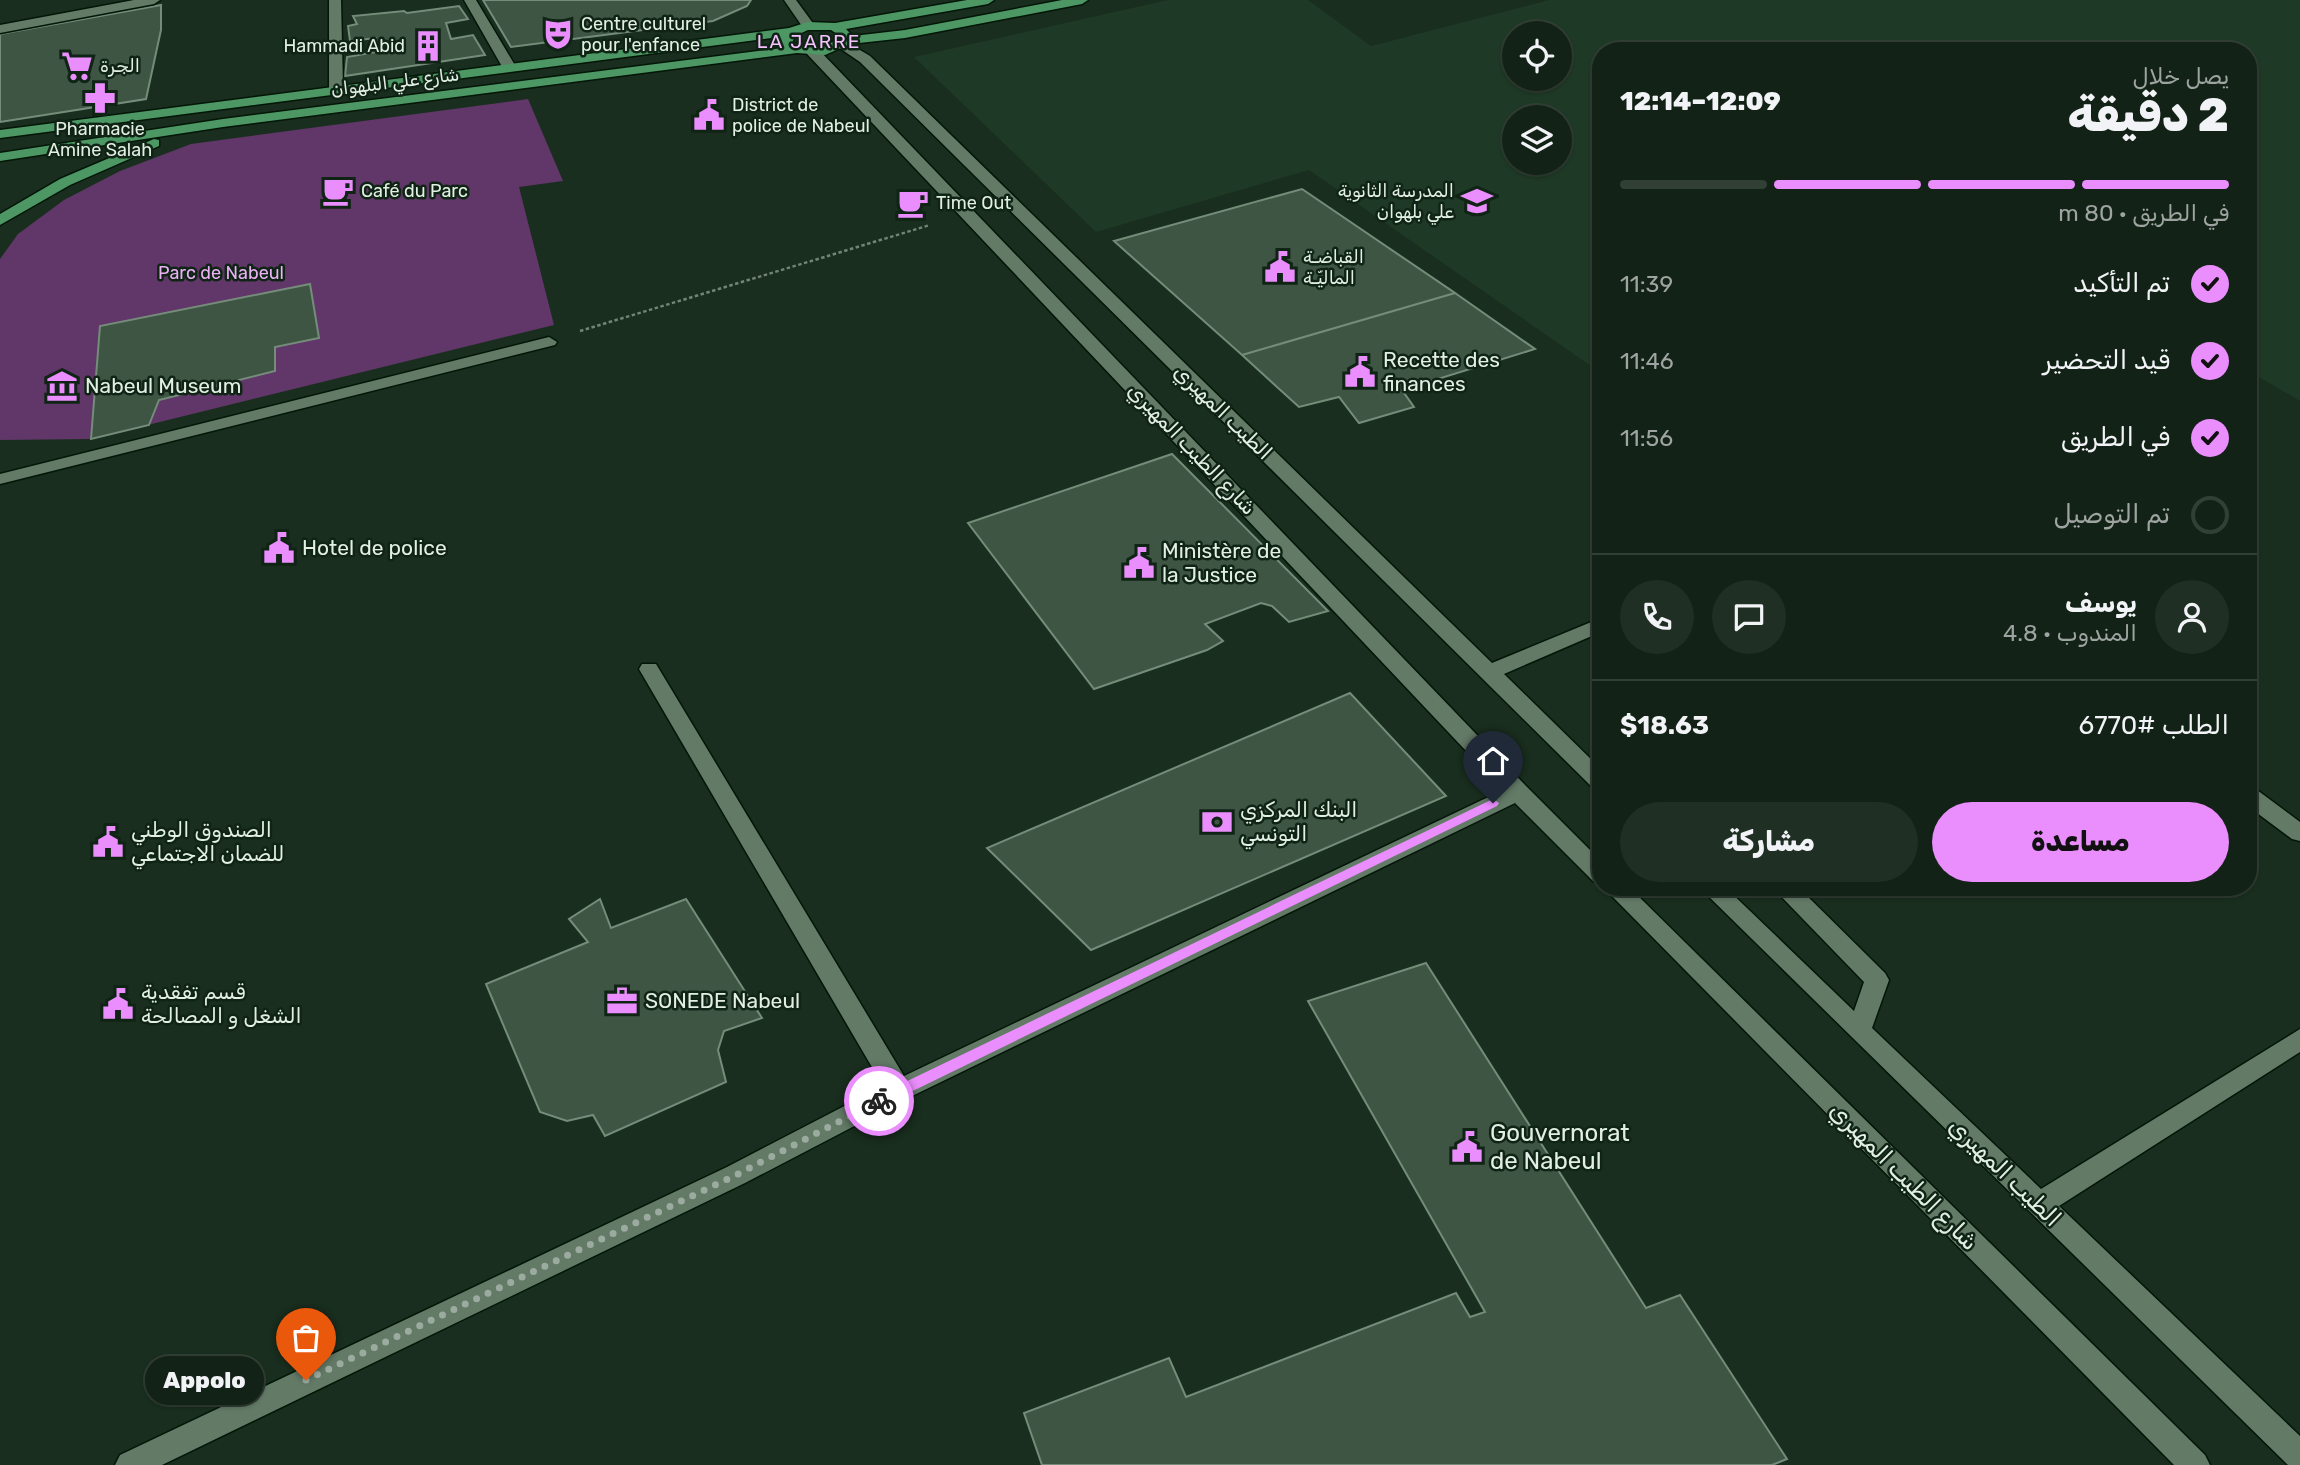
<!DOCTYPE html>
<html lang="ar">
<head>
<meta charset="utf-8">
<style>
  :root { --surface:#132216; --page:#202f23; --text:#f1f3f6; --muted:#9da4a1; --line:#323f35; --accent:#ea8dfd }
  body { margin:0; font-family:Rubik,Vazirmatn,sans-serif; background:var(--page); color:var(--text); direction:rtl; height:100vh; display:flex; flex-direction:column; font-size:26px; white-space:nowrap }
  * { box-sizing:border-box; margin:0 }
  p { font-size:23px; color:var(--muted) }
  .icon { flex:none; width:38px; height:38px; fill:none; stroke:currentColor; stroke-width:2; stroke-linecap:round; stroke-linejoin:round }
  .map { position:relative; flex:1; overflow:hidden; direction:ltr }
  .drawer { position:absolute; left:1592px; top:42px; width:665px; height:854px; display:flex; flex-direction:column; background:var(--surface); border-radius:28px; box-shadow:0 2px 5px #0004,0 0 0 2px var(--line); direction:rtl }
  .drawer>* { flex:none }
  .fabs { position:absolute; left:1502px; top:21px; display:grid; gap:14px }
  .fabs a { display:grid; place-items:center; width:70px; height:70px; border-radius:50%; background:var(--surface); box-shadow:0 2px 5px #0004,0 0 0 2px var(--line); font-size:35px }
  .pin { position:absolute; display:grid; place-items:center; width:60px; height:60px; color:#fff; margin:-72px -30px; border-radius:50% 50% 50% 0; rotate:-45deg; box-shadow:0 0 7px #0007 }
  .pin .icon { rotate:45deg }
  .courier { position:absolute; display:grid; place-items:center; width:70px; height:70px; margin:-35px; border:5px solid #ea8dfd; border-radius:50%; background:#fff; color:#222; box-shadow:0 2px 9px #0007 }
  .bubble { position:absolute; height:49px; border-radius:24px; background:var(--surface); box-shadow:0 2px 5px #0004,0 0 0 2px var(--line); font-size:23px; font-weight:800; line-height:49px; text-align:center; direction:rtl }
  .summary em { font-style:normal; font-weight:800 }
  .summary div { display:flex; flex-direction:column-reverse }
  .summary { display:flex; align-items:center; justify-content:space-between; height:119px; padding:0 28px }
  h1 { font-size:46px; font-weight:800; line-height:52px }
  .bar { display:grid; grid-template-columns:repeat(4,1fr); gap:10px 7px; align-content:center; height:84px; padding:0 28px }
  .bar i { height:9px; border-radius:5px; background:var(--line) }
  .bar .on { background:var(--accent) }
  .bar p { grid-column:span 4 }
  .line { display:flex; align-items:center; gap:18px; padding:0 28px; border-top:2px solid var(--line) }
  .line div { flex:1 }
  .round { display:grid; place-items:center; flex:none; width:74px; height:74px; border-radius:37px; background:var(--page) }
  ol { padding:0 28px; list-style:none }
  li { display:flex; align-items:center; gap:21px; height:77px }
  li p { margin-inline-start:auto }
  li .icon { padding:7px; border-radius:50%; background:var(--accent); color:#111; stroke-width:4 }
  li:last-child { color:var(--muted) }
  li i { width:38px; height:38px; border:4px solid var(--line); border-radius:50% }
  .cta { display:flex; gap:14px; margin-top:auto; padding:14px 28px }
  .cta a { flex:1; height:80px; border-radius:42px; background:var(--accent); color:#111; font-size:28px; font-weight:800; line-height:80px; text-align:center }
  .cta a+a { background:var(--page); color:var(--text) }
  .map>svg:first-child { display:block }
  .built { fill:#1e3925; fill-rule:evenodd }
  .green { fill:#603768 }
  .building { fill:#3f5544; stroke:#748c79; stroke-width:2 }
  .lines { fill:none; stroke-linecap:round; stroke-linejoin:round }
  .minor-casing { stroke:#031608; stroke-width:3 }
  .major-casing { stroke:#031608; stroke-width:3 }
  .path { stroke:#738477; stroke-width:2.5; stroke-dasharray:3.5 2.5; stroke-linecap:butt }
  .minor { fill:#637a67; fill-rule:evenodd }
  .major { fill:#4c9763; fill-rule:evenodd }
  .route { fill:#ea8dfd }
  .done { stroke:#9cab9f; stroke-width:7; stroke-dasharray:0 12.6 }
  .labels { text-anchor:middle; stroke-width:5; stroke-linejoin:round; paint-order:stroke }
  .far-poi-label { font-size:18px; fill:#e2efe4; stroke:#102415; text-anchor:start }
  .far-street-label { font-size:18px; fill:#e2efe4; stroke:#102415 }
  .far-park-label { font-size:18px; fill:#eab1f5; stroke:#102415 }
  .far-neighbourhood-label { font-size:19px; letter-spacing:2px; fill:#f5c1ff; stroke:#102415 }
  .poi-label { font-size:21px; fill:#e2efe4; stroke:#102415; text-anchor:start }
  .street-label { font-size:21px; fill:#e2efe4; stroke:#102415 }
  .near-poi-label { font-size:24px; fill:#e2efe4; stroke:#102415; text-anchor:start }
  .near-street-label { font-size:24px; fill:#e2efe4; stroke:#102415 }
</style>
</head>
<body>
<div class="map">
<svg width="2300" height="1465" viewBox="0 0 2300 1465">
  <rect width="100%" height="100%" fill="#192e1e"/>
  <path class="built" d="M1168 0H1308L1371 46 1549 0H2300V401L2257 376 2249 380V51H1601V373L1309 170 1096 232 914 57ZM1514 33H1559V79H1514ZM1514 117H1559V163H1514Z"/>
  <path class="green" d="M528 99 563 181 519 187 554 325 91 439 0 440V259L18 234 64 200 120 171 191 144Z"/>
  <path class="building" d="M483 0H751L747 6 713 21 511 47Z
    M161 5V30L146 99 0 122V34Z
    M459 6 468 19 446 23 451 39 473 35 485 55 345 76 347 57 376 52V38L350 41 348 26 357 24 353 16 404 11 407 13Z
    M1302 189 1455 293 1242 355 1114 241Z
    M310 284 319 338 275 347V371L159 400 149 425 91 439 100 326Z
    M1455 293 1535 349 1402 390 1414 407 1359 423 1339 397 1299 407 1242 355Z
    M1172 454 1328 611 1289 622 1272 606 1261 603 1205 624 1223 641 1207 650 1094 689 968 523Z
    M1350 693 1446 796 1091 950 987 848Z
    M600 899 611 928 686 899 762 1018 724 1031 718 1050 726 1082 605 1136 593 1115 567 1121 540 1112 486 984 588 942 569 919Z
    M1426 963 1646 1308 1680 1295 1787 1459 1772 1465H1042L1024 1413 1169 1358 1186 1397 1456 1293 1470 1317 1485 1312 1308 1001Z"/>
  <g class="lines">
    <defs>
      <path id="minor" d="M134 0H160L154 4 0 33V25Z
        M329 0H341L343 88 336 92 329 88Z
        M464 0H476L516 67 514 70H504Z
        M784 0H796L815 26 814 29H804Z
        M843 40 870 56 1492 663 1601 618V632L1504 674 1601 769V790L1593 788 860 62 838 47V41Z
        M813 48 818 49 1526 786 1601 861V884L1593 881 1515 803 908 1098 745 1183 162 1465H115L120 1455 727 1167 883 1086 639 669 642 664H656L904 1076 1503 790 808 55 806 52Z
        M549 337 557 342 555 345 0 484V474Z
        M2249 788 2257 790 2300 822V841L2292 839 2249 807Z
        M1603 887H1629L2205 1455 2210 1465H2174Z
        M1699 887H1725L1854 1011 1864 982 1772 887H1798L1885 973 1889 980 1872 1028 2041 1189 2300 1029V1052L2059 1206 2300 1436V1465H2288Z"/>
      <path id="major" d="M967 0H994L988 4 846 29 853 36 905 30 1062 0H1088L1082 4 905 38 850 44 825 55 797 53 223 127 0 161V153L223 119 782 48 779 37 0 138V130L789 28 808 22 835 23ZM808 30H831L840 36V39L817 48 792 43 795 36Z
        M154 139 159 140V146L70 185 0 225V214L60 179Z"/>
    </defs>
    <use href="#minor" class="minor-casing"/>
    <use href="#major" class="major-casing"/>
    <path class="path" d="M580 331 930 225"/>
    <use href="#minor" class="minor"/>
    <use href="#major" class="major"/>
  </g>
  <path class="route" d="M1493 799 1499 803 1497 806 884 1105H874V1097Z"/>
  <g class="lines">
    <path class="done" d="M306 1380 736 1175 879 1101"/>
  </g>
  <defs>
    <symbol id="theatre-bare" viewBox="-9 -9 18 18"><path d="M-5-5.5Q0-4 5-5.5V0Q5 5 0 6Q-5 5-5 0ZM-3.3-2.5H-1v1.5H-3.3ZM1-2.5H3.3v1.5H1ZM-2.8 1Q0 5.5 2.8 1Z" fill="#ea8dfd" stroke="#102415" stroke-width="2.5" paint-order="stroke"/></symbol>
    <symbol id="building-bare" viewBox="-9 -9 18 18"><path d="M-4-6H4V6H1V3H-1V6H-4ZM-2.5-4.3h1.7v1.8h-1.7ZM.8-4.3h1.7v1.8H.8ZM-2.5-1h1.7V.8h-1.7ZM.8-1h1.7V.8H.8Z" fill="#ea8dfd" stroke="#102415" stroke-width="2.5" paint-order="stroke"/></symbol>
    <symbol id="supermarket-bare" viewBox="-9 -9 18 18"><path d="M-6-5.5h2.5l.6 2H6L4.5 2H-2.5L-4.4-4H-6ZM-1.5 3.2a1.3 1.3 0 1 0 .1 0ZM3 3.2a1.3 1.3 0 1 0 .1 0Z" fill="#ea8dfd" stroke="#102415" stroke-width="2.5" paint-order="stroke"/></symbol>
    <symbol id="pharmacy-bare" viewBox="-9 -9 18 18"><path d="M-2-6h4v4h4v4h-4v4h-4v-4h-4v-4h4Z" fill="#ea8dfd" stroke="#102415" stroke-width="2.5" paint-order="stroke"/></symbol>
    <symbol id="civic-bare" viewBox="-9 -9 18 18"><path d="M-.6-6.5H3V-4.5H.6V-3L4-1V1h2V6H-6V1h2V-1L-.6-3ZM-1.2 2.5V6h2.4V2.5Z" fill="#ea8dfd" stroke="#102415" stroke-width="2.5" paint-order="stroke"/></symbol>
    <symbol id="cafe-bare" viewBox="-9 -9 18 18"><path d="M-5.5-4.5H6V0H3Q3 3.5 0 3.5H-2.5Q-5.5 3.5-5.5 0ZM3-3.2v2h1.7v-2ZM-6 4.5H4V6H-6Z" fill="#ea8dfd" stroke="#102415" stroke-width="2.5" paint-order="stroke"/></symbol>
    <symbol id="school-bare" viewBox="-9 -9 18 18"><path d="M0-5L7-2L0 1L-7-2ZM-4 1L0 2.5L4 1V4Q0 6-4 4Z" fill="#ea8dfd" stroke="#102415" stroke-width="2.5" paint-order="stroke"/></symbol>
    <symbol id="museum-bare" viewBox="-9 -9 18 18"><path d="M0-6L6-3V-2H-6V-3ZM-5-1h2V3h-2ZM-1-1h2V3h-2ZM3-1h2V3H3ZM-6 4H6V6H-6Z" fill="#ea8dfd" stroke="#102415" stroke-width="2.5" paint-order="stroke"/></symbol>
    <symbol id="bank-bare" viewBox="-9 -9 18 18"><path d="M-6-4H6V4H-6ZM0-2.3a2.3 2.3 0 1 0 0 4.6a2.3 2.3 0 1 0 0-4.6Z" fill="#ea8dfd" stroke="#102415" stroke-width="2.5" paint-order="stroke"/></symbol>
    <symbol id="office-bare" viewBox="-9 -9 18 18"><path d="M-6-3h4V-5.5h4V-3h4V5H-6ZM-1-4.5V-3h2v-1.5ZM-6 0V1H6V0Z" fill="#ea8dfd" stroke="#102415" stroke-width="2.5" paint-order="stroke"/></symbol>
  </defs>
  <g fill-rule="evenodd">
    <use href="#theatre-bare" x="536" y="12" width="44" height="44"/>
    <use href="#building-bare" x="406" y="24" width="44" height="44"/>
    <use href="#supermarket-bare" x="55" y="44" width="44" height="44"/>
    <use href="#pharmacy-bare" x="78" y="76" width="44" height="44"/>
    <use href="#civic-bare" x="687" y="93" width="44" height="44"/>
    <use href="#cafe-bare" x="316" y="169" width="44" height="44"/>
    <use href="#school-bare" x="1455" y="179" width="44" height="44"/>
    <use href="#cafe-bare" x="891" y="181" width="44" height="44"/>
    <use href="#civic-bare" x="1258" y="245" width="44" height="44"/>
    <use href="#civic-bare" x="1338" y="350" width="44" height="44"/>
    <use href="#museum-bare" x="40" y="364" width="44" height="44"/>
    <use href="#civic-bare" x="257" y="526" width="44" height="44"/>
    <use href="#civic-bare" x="1117" y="541" width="44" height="44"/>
    <use href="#bank-bare" x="1195" y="800" width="44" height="44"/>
    <use href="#civic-bare" x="86" y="820" width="44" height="44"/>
    <use href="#office-bare" x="600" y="979" width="44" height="44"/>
    <use href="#civic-bare" x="96" y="982" width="44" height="44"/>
    <use href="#civic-bare" x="1445" y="1125" width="44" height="44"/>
  </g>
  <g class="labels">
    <g class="far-poi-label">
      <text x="581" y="30">Centre culturel<tspan x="581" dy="21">pour l'enfance</tspan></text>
      <text x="405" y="52" text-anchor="end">Hammadi Abid</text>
      <text x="100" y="72">الجرة</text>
      <text x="732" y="111">District de<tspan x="732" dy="21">police de Nabeul</tspan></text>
      <text x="100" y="135" text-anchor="middle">Pharmacie<tspan x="100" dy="21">Amine Salah</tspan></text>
      <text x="361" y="197">Café du Parc</text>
      <text x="1454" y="197" text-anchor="end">المدرسة الثانوية<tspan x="1454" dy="21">علي بلهوان</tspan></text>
      <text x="936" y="209">Time Out</text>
      <text x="1303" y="263">القباضـة<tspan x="1303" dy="21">الماليّـة</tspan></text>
    </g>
    <g class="far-street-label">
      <text transform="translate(395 82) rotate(-7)" y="6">شارع علي البلهوان</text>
    </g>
    <g class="far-park-label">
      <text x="221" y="279">Parc de Nabeul</text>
    </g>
    <g class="far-neighbourhood-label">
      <text x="809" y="48">LA JARRE</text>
    </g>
    <g class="poi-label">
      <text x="1383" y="367">Recette des<tspan x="1383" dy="24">finances</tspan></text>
      <text x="85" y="393">Nabeul Museum</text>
      <text x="302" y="555">Hotel de police</text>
      <text x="1162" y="558">Ministère de<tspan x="1162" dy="24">la Justice</tspan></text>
      <text x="1240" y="817">البنك المركزي<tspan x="1240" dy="24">التونسي</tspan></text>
      <text x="131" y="837">الصندوق الوطني<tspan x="131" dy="24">للضمان الاجتماعي</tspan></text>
      <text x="141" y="999">قسم تفقدية<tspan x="141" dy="24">الشغل و المصالحة</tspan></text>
      <text x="645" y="1008">SONEDE Nabeul</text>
    </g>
    <g class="street-label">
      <text transform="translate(1223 412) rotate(44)" y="7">الطيب المهيري</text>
      <text transform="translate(1192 449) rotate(46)" y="7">شارع الطيب المهيري</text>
    </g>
    <g class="near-poi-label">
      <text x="1490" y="1141">Gouvernorat<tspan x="1490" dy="28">de Nabeul</tspan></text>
    </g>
    <g class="near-street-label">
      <text transform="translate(2005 1172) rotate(44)" y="8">الطيب المهيري</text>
      <text transform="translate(1904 1176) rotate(45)" y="8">شارع الطيب المهيري</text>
    </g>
  </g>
</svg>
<div class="fabs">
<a><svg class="icon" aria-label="locate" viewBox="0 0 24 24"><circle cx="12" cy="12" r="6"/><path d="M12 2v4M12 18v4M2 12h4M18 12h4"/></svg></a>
<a><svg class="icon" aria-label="layers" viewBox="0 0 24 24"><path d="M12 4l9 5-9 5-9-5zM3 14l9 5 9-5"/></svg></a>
</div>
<div class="pin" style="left:306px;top:1380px;background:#ea580c"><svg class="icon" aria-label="bag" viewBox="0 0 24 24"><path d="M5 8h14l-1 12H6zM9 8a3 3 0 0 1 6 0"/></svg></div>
<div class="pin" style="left:1493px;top:803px;background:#1f2937"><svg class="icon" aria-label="home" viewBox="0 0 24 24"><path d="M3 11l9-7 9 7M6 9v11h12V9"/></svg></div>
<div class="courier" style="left:879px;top:1101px"><svg class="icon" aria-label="bike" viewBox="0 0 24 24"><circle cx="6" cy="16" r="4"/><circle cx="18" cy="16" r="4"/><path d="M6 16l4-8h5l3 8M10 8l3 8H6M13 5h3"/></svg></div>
<div class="bubble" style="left:145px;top:1356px;width:119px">Appolo</div>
<section class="drawer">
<div class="summary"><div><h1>2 دقيقة</h1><p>يصل خلال</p></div><em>12:09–12:14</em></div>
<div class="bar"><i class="on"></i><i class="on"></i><i class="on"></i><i></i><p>في الطريق · 80 m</p></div>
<ol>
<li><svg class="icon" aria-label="check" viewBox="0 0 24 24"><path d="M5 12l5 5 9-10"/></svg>تم التأكيد<p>11:39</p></li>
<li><svg class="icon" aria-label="check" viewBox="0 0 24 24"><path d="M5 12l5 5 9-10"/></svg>قيد التحضير<p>11:46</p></li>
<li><svg class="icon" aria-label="check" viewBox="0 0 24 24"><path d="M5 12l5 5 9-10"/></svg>في الطريق<p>11:56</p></li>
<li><i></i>تم التوصيل</li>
</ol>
<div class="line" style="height:126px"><a class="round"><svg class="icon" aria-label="person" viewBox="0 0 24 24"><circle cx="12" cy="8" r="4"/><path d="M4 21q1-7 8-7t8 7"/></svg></a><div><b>يوسف</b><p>المندوب · 4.8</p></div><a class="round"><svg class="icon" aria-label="chat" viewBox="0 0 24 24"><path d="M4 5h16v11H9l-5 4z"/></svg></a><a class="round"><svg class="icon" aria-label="phone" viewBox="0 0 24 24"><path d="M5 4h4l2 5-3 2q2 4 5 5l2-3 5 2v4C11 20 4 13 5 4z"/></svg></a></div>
<div class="line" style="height:91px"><div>الطلب #6770</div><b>$18.63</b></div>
<div class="cta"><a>مساعدة</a><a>مشاركة</a></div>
</section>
</div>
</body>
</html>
